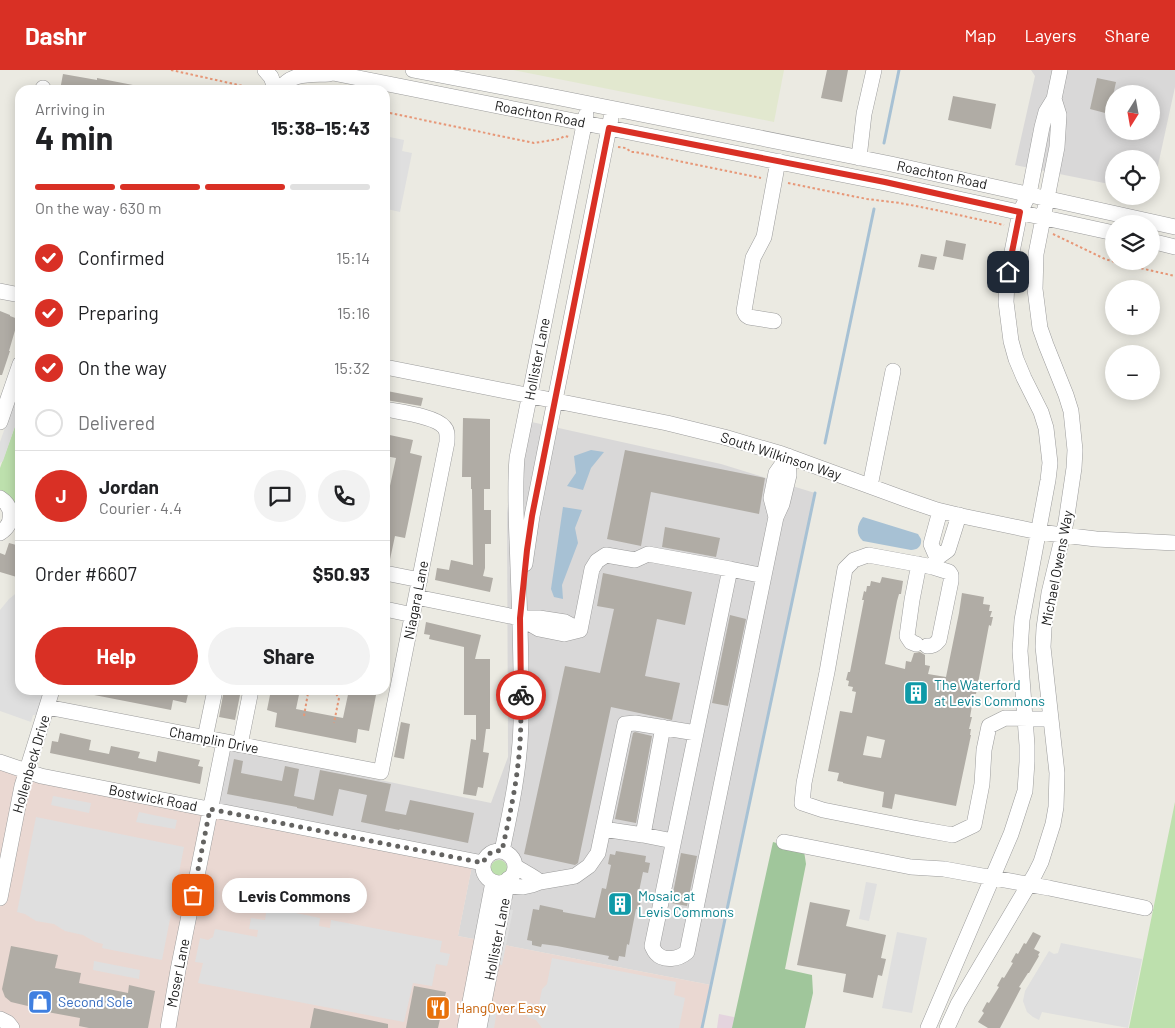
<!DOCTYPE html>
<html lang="en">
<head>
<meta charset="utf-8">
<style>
  :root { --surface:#fff; --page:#f2f2f2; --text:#202124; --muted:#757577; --line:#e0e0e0; --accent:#d93025 }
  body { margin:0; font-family:Barlow,sans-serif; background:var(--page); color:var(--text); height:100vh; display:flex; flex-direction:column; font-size:19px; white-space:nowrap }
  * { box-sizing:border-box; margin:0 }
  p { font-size:16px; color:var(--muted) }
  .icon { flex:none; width:28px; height:28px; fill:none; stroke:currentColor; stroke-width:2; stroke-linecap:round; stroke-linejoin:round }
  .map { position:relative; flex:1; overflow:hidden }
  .panel { position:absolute; left:15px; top:15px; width:375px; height:610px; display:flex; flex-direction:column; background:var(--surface); border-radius:15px; box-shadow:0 2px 12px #0003 }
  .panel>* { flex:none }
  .needle { width:32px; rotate:191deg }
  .fabs { position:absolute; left:1105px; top:15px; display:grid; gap:10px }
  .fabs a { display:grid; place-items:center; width:55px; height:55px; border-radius:50%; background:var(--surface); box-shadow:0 2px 12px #0003; font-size:25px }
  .pin { position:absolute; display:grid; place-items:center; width:42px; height:42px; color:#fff; margin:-21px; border-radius:10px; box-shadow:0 2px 8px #0006 }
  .courier { position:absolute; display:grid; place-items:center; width:50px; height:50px; margin:-25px; border:4px solid #d93025; border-radius:50%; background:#fff; color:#222; box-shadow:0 1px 6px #0007 }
  .bubble { position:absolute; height:35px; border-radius:18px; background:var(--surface); box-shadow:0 2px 12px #0003; font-size:16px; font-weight:700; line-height:35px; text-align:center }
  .head em { font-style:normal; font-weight:700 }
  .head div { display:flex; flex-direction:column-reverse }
  .head { display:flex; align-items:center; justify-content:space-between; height:85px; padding:0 20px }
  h1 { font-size:32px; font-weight:700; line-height:38px }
  .bar { display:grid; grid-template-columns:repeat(4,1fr); gap:8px 5px; align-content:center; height:60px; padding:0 20px }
  .bar i { height:6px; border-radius:4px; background:var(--line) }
  .bar .current { background:var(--accent) }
  .bar p { grid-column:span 4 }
  .line { display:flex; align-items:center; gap:12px; padding:0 20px; border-top:1px solid var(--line) }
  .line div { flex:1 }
  .round { display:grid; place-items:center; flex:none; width:52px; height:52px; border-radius:26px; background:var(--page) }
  ol { padding:0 20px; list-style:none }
  li { display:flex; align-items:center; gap:15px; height:55px }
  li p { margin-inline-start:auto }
  li .icon { padding:5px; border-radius:50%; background:var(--accent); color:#fff; stroke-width:4 }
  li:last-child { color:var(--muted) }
  li i { width:28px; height:28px; border:2px solid var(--line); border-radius:50% }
  .button { display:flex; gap:10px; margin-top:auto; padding:10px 20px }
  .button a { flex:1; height:58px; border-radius:30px; background:var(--accent); color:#fff; font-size:20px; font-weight:700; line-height:58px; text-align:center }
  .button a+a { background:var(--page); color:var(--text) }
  header { display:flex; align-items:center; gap:30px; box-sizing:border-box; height:70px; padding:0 25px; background:var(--accent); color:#fff }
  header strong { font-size:24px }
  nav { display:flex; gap:28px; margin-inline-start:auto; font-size:18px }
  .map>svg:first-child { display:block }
  .residential { fill:#d9d8d8; fill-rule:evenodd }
  .commercial { fill:#ead8d2 }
  .industrial { fill:#e4d4de }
  .farmland { fill:#e2e8cf }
  .grass { fill:#bde0ad }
  .forest { fill:#a0c69b }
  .parking { fill:#dfdfdf }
  .water { fill:#a7c1d4 }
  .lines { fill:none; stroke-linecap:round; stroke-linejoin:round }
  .stream { stroke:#a7c1d4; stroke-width:3 }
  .building { fill:#b0aca5; fill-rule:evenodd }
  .minor-casing { stroke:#9c9c9c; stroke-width:16 }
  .path { stroke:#e79777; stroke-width:2; stroke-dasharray:2.5 2.5; stroke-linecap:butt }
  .minor { stroke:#fff; stroke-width:15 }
  .done { stroke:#646361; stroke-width:5; stroke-dasharray:0 9 }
  .route { stroke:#d93025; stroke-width:6 }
  .labels { text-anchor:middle; stroke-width:4; stroke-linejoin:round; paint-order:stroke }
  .street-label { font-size:14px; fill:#1b1b1b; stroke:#fff }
  .culture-label { font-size:14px; fill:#0d838f; stroke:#fff; text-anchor:start }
  .shop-label { font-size:14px; fill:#366cbe; stroke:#fff; text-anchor:start }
  .food-label { font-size:14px; fill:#c56008; stroke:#fff; text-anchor:start }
</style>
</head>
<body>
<header>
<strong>Dashr</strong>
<nav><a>Map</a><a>Layers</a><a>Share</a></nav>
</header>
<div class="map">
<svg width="1175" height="958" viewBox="0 0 1175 958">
  <rect width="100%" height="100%" fill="#ebeae2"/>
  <path class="residential" d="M1031 0H1175V17L1152 123 1151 89H1114V115L1015 95 1035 6ZM1114 24H1151V61H1114Z
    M518 349 721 394 815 423 711 915 458 866 473 791 213 738 225 678 491 733 508 687 507 443Z"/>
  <path class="commercial" d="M0 692 473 791 458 866 711 915 702 958H0Z"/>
  <path class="industrial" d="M719 944 787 958H717Z"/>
  <path class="farmland" d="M513 0H784L774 52Z"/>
  <path class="grass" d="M20 342V445L0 423V398Z
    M1175 732V958H1129Z
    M491 798a8 8 0 1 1 16 0a8 8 0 1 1-16 0Z"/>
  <path class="forest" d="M773 772 804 781 806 794 785 899 812 905 813 923 805 958H732Z"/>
  <path class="parking" d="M385 66 404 70 402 81 412 83 400 142 387 139 385 148Z
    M20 314V342L3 391 0 393V372Z
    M20 520V620H45L37 645H33L31 652 0 641V540L9 529Z
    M53 726 91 733 89 743 51 735Z
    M139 742 177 750 175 759 136 752Z
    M36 747 184 777 162 890 102 878 103 874 95 872 83 865 65 861 54 854 36 851 25 844 17 842Z
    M866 812 877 814 869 851 859 849Z
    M267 837 320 848 319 856 330 858 331 850 442 871 440 882 450 884 447 896 436 894 432 916 413 913 404 952 198 913 203 893 195 892 200 868 208 870 213 867 215 859 257 867 258 860 249 859 251 848 265 850Z
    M507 839 513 840 502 895 497 894Z
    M897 862 927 868 912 943 882 938Z
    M1061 873 1142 889 1128 958 1042 942 1039 950 1033 947 1027 942 1023 931 1025 921 1049 881 1054 884 1058 883Z
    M552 888 676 912 674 925 685 928 679 958H542L536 950 527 947 530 933 538 935 539 934 542 919 547 914Z
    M94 891 140 900 139 909 93 900Z
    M498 934 494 958H484L488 937Z"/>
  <path class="water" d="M591 380 604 382 591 398 583 420 567 416 576 403 574 386Z
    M563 437 582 440 575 458 578 473 562 515 563 529 554 527 551 519Z
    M863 447 918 464 921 469C922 476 918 480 911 480L863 471C855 464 857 454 863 447Z"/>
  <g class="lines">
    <path class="stream" d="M884 73 899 0
      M825 373 874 139
      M702 958 815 423"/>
  </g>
  <path class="building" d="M827 0H848L842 32 821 28Z
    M63 4 97 10V8L138 16V20H60Z
    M1097 8 1116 12 1109 44 1090 39Z
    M953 26 996 34 991 59 948 50Z
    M946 170 966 174 963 190 943 186Z
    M921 184 937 187 934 200 918 197Z
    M0 241 10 245V246L18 249 15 257H16L9 281H10L2 305H0Z
    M387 321 423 328 421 336 386 330Z
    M463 348 490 349V419H484V440H491V474H485V498L483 506 493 508 490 522 435 510 437 498 449 500 451 490 473 495 472 419H471V407H462Z
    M385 364 413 370 410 383 422 386 405 468 395 466 389 494H385V439L396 388 385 386Z
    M625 380 765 408 759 444 651 422 641 476 607 469Z
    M665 457 720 468 716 487 662 477Z
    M9 473 20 476V508L0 502V483L5 485Z
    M603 503 692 522 685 555 657 549 645 606 680 613 672 650 611 637 578 793 575 795 524 784 565 596 600 603 614 539 597 536Z
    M882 507 903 511 901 524H899L897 531 885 594 905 599 906 591 911 592 914 583 920 582 925 585V595L930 596 928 604 946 607 959 543 962 523 984 527 983 534 990 535 989 541H992L990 547H993L991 556 989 555 976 624H974L970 647H972L969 659H971L970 665H971L956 736 895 724 892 739 882 737 884 722 843 713V712L837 711 839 703 828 701 840 641 852 643 856 622 852 621 853 617 848 616 849 611 846 610 848 602H850L864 530H862L864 521 866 522 867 516H870L871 511 880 513ZM867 666 885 670 881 688 863 685Z
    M730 545 746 549 728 636 712 633Z
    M426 552 481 565 475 589H490V659H486L483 682 489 683 483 718 478 717 476 726 463 724 471 669 476 670V645H464V577L429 569 430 565 424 564Z
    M89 620H189L186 633 173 630 171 640 89 624Z
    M224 620H241L235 650 219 647Z
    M271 620H300L296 639 343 648 349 620H377L369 661 358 659 356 673 275 657 277 643 267 640Z
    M401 652 410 654 404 689 394 687Z
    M635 662 652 666 636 753 615 749 633 663Z
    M60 663 91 670 89 680 109 684 111 676 140 682 138 688 156 692 158 681 200 690 198 696 203 697 200 714 50 683 52 671 58 672Z
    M234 689 243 691 241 703 282 711 285 696 299 699 294 726 314 730 320 700 391 714 385 741 406 745 410 730 474 743 468 773 400 759 399 760 361 752 367 725 339 719 333 746 297 738V737L227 724Z
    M616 781 646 786 645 792 650 793 648 803 643 802 638 826H642L639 840 636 839 629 875 627 874 625 887 619 886 618 891 608 889 609 886 557 876 542 874 541 877 532 875V871L527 870 533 839 539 840 540 835 563 840V842L595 848 602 818 606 819 611 795 608 794 610 784 615 785Z
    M681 783 697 786 687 836 671 833Z
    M810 832 850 840 846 856 886 865 881 888 886 889 882 906 878 905 873 928 843 922 846 904 797 895Z
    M1033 862 1041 866 1034 879 1040 882 1038 885 1039 886 1029 903H1028L1019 917 1021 918 1000 958H988L978 952 984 943 982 941 987 932 989 933 999 917 997 916 1002 907 1004 908 1013 893 1011 892 1016 883 1018 884 1024 873 1026 874Z
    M11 876 58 885 55 898 81 903 79 913 128 923 129 915 155 921 148 958H89L79 956 80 948 31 939 32 937 11 932 5 927 2 919Z
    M414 916 446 922 438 958H406Z
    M314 938 388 954V958H310Z"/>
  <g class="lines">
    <defs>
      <path id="minor" d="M265 0 271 7 276 20
        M318 0 885 113 1114 163
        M413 0 555 27 891 94 1175 157
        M43 20V18
        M279 20C292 2 309 5 329 4
        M859 88 864 44 874 0
        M1151 171 1175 177
        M0 221 20 225
        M774 251 749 247 746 245 744 241 753 188 764 167 778 91
        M385 297 667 353 724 367 782 384 905 429 937 440 962 446 1039 462 1063 465 1096 469 1175 473
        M0 352 20 294
        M870 416 893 301
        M0 428C14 437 14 454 0 463
        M776 447 771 428 776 403 788 386
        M937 488 931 474 940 441
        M525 494 532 446 611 48
        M933 497 937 488 948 480 959 445
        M730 499 764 506
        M385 503 420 510
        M416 527 520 548H539L565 552 580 560
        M385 539 413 545
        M520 548 539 559 564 564 580 560
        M580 560 592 499 597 491 606 485 635 490 648 484 730 499 652 876C653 878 654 881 656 883 664 892 679 889 687 882L776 447 782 434 789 405 788 386
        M916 574 911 572 907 566 912 530 919 494
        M927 576C933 576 935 575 939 570L951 511V505L949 502 933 497 868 485 854 490 845 499 827 602 804 713 802 733 823 740 914 758 953 765 974 755 982 714 984 680 989 656 1005 648 1051 649
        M47 637 381 702 447 372C447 366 448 361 444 357 435 346 399 342 385 339
        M205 668 215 620
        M240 675 251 620
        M0 692 41 706 483 793
        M603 759 643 765 663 657
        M643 765 673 771
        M784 772 911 797 944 799 1049 818 1145 838
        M502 781C511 739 520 697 521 653 522 602 520 549 518 498 517 461 514 424 517 388L586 45
        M483 797a16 16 0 1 1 32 0a16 16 0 1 1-32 0Z
        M515 796C523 802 532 805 540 812
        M507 816 523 817 532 815 540 812 575 806 589 796 598 783 625 654 635 653 696 663
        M0 828 22 716 52 620
        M0 949 8 953 12 958
        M168 958 178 900 224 672
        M465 958 493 812
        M479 958 508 809
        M928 958 1011 764 1025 721 1027 692V675L1020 581 1022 550 1048 410 1050 393 1046 358 1041 342 1024 308 1016 289 1011 271 1006 232 1007 212 1010 192 1020 142 1029 124 1042 57 1046 42 1054 29 1060 0
        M947 958 958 934 1035 804 1041 792 1053 754 1056 737 1057 703 1043 577 1044 558 1049 523 1066 452 1074 398 1075 380 1071 341 1066 325 1046 275 1040 258 1035 219 1036 184 1057 77 1059 45 1054 29"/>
    </defs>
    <use href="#minor" class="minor-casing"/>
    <path class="path" d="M171 0 261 20
      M385 42 534 73 559 69 565 66 569 67
      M618 77 626 78 631 82H635L761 108
      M788 113 867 129 900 133 936 140 1004 155
      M1053 164 1105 189 1118 193 1175 206
      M333 620 339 628 334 653
      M304 646 308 623 313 620"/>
    <use href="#minor" class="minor"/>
  </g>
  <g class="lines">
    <path class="done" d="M193 825 210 739 483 793C487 784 492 780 502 781 508 752 515 723 518 694 521 671 521 648 521 625"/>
    <path class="route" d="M521 625 520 548 527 480 532 446 609 58 885 112 1020 142 1008 202"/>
  </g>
  <defs>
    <symbol id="building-square" viewBox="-11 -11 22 22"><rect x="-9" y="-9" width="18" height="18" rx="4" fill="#0f9aa8" stroke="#fff"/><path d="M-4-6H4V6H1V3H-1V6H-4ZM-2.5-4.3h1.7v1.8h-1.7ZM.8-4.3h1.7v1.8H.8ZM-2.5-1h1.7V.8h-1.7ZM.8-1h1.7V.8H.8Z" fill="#fff"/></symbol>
    <symbol id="shop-square" viewBox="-11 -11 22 22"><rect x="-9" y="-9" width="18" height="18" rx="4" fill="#3f7fe0" stroke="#fff"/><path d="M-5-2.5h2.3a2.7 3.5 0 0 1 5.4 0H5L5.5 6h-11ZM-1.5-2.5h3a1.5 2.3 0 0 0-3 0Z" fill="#fff"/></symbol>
    <symbol id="restaurant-square" viewBox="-11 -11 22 22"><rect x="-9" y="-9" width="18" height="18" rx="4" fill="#e8710a" stroke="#fff"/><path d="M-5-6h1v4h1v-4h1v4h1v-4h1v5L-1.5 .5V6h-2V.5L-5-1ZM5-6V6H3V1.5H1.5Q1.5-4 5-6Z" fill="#fff"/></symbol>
  </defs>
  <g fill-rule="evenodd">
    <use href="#building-square" x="902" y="609" width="28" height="28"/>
    <use href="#building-square" x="606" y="820" width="28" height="28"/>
    <use href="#shop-square" x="26" y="918" width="28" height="28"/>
    <use href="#restaurant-square" x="424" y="924" width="28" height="28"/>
  </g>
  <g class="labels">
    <g class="street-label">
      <text transform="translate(540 44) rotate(11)" y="5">Roachton Road</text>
      <text transform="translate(942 105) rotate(12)" y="5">Roachton Road</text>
      <text transform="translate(537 289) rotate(-79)" y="5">Hollister Lane</text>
      <text transform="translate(781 386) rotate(18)" y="5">South Wilkinson Way</text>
      <text transform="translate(1057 498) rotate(-79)" y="5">Michael Owens Way</text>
      <text transform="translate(416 530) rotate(-79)" y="5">Niagara Lane</text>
      <text transform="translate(214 670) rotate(11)" y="5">Champlin Drive</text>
      <text transform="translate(31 694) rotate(-74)" y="5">Hollenbeck Drive</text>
      <text transform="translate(153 728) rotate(11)" y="5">Bostwick Road</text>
      <text transform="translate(497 869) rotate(-79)" y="5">Hollister Lane</text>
      <text transform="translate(178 903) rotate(-79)" y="5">Moser Lane</text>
    </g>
    <g class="culture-label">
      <text x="934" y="620">The Waterford<tspan x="934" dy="16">at Levis Commons</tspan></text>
      <text x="638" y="831">Mosaic at<tspan x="638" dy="16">Levis Commons</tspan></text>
    </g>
    <g class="shop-label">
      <text x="58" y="937">Second Sole</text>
    </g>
    <g class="food-label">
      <text x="456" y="943">HangOver Easy</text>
    </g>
  </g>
</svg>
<div class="fabs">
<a><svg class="needle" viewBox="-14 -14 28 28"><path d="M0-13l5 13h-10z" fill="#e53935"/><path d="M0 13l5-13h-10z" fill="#757577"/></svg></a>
<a><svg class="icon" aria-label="locate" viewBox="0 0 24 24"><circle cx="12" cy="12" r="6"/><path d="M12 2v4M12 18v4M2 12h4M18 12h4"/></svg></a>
<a><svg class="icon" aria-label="layers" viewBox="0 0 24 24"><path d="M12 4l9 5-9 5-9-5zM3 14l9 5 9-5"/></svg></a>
<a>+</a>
<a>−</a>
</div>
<div class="pin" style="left:193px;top:825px;background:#ea580c"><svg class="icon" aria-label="bag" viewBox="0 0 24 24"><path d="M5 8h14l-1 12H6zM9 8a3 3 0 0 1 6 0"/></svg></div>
<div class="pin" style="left:1008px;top:202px;background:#1f2937"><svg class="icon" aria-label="home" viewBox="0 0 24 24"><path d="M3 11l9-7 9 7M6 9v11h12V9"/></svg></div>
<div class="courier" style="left:521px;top:625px"><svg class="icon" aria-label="bike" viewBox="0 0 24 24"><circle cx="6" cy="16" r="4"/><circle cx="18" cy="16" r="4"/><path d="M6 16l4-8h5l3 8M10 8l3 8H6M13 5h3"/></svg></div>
<div class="bubble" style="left:222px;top:808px;width:145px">Levis Commons</div>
<section class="panel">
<div class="head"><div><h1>4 min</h1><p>Arriving in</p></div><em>15:38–15:43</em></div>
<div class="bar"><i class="current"></i><i class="current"></i><i class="current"></i><i></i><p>On the way · 630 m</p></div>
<ol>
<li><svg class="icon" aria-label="check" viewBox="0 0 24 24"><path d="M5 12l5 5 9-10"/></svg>Confirmed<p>15:14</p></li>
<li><svg class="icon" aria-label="check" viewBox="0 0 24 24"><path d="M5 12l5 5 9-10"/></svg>Preparing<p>15:16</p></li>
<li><svg class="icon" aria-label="check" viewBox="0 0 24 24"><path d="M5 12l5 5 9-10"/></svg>On the way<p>15:32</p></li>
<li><i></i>Delivered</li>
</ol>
<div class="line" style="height:90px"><b class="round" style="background:var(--accent);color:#fff">J</b><div><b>Jordan</b><p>Courier · 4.4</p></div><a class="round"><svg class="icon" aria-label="chat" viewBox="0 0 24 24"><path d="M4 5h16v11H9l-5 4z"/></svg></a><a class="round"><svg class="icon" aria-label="phone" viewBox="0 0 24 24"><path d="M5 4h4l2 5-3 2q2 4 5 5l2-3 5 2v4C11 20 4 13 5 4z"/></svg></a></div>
<div class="line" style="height:65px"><div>Order #6607</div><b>$50.93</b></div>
<div class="button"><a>Help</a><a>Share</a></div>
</section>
</div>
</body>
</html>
